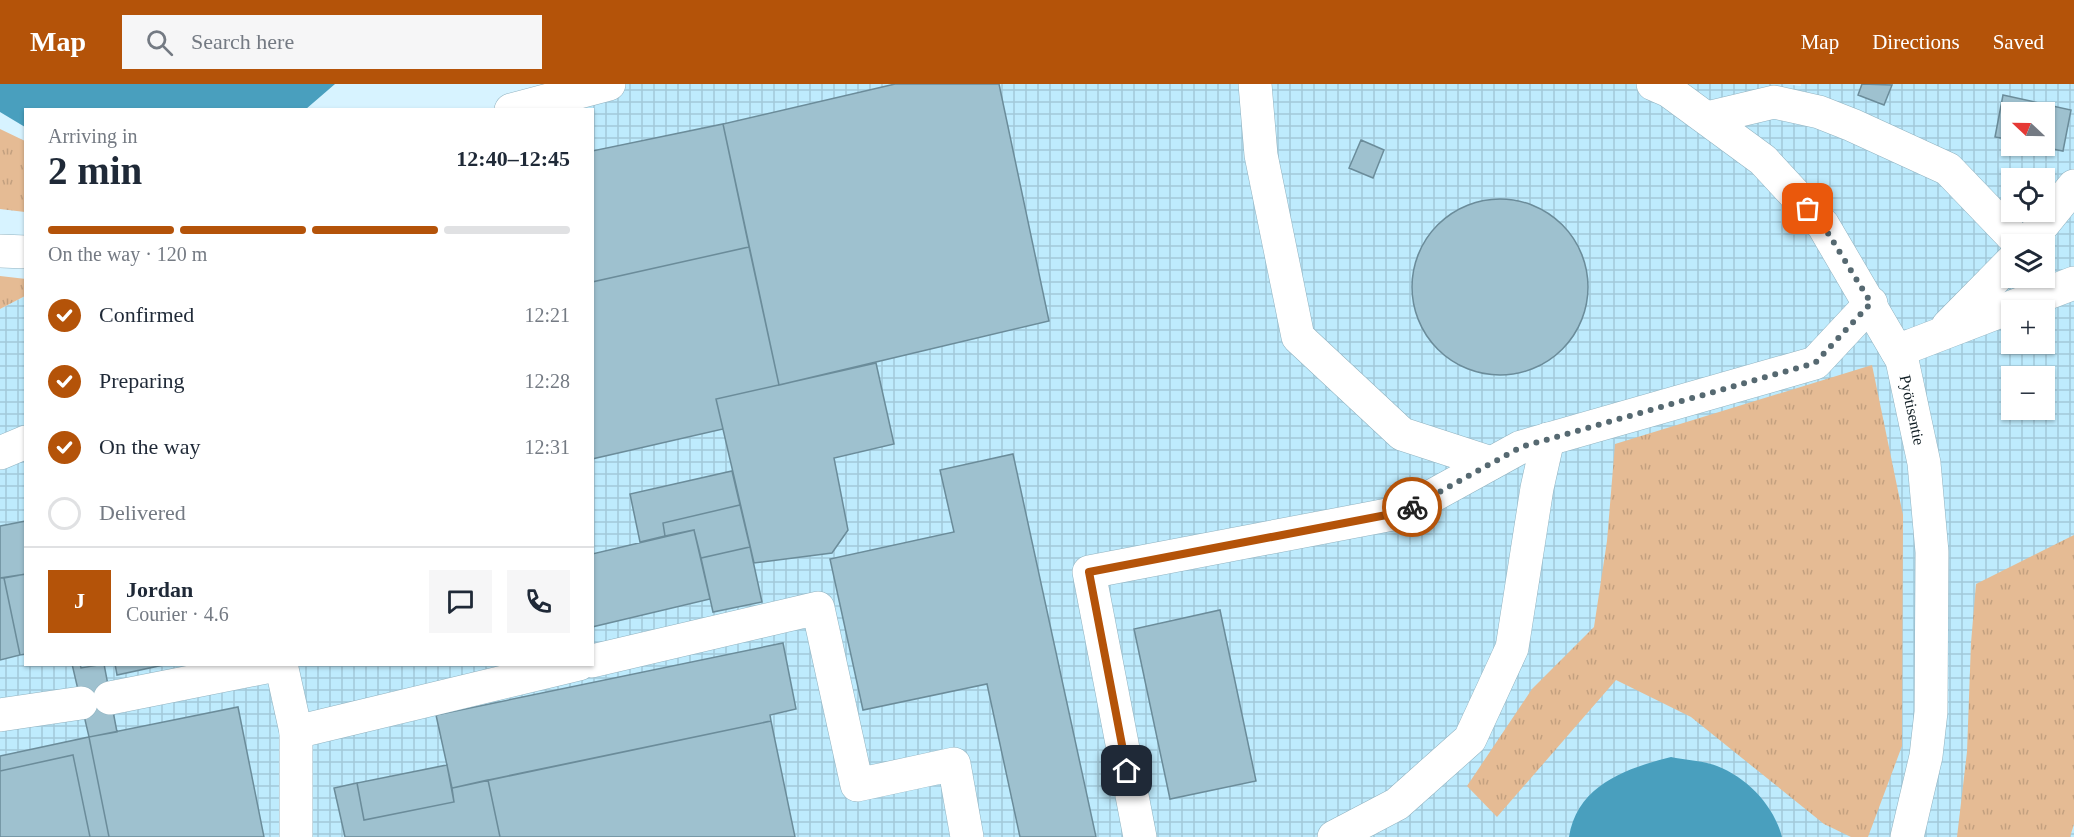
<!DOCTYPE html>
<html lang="en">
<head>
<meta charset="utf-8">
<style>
  :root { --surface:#fff; --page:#f6f6f7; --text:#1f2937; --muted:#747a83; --line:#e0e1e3; --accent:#b45309 }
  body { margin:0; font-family:Georgia,serif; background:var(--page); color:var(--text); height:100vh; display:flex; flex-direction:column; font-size:22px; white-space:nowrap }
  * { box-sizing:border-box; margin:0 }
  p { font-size:20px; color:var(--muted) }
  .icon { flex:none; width:33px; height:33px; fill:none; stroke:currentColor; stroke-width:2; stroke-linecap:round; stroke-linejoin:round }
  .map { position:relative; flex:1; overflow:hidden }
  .panel { position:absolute; left:24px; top:24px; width:570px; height:558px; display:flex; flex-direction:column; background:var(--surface); border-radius:0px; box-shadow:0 2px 4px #0004 }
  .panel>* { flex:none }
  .needle { width:39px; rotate:292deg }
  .buttons { position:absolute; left:2001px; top:18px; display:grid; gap:12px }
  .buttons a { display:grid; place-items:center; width:54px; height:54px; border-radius:0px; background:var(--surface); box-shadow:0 2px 4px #0004; font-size:30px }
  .pin { position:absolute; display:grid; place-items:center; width:51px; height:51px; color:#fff; margin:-26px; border-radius:12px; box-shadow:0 3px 9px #0006 }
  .courier { position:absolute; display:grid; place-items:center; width:60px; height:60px; margin:-30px; border:4px solid #b45309; border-radius:50%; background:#fff; color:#222; box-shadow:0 2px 8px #0007 }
  .head em { font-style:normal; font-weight:800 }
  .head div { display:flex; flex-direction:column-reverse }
  .head { display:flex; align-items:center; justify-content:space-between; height:102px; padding:0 24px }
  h1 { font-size:39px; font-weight:800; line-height:45px }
  .bar { display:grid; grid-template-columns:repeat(4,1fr); gap:9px 6px; align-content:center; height:72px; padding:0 24px }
  .bar i { height:8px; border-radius:4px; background:var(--line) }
  .bar .selected { background:var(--accent) }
  .bar p { grid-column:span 4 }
  .line { display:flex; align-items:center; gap:15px; padding:0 24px; border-top:2px solid var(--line) }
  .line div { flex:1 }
  .round { display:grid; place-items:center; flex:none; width:63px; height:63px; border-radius:0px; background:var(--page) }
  ol { padding:0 24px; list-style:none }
  li { display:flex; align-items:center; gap:18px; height:66px }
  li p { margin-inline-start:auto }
  li .icon { padding:6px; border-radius:50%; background:var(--accent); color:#fff; stroke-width:4 }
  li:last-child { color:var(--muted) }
  li i { width:33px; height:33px; border:3px solid var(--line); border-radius:50% }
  header { display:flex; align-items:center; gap:36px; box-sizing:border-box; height:84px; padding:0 30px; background:var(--accent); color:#fff }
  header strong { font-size:28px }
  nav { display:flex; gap:33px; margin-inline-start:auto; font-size:21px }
  .search { width:420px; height:54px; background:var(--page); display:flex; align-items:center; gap:15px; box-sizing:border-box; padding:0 21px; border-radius:0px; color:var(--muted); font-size:22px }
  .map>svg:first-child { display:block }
  .industrial { fill:url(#industrial-grid); fill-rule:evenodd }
  .grass { fill:url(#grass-tufts) }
  .water { fill:#499fbe }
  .building { fill:#9ec1cf; stroke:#6b8c9a; stroke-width:1.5 }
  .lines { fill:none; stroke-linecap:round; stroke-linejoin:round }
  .minor-casing { stroke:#91b3c1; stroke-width:34 }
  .minor { stroke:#fff; stroke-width:33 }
  .done { stroke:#566971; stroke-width:6; stroke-dasharray:0 10.8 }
  .route { stroke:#b45309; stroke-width:8 }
  .labels { text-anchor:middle; stroke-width:4.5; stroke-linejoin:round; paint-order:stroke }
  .street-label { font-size:16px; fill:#111e24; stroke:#fff }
</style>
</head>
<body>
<header>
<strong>Map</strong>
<div class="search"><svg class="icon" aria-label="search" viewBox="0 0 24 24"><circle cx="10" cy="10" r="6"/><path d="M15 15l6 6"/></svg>Search here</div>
<nav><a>Map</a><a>Directions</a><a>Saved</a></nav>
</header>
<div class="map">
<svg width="2074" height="753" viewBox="0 0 2074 753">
  <defs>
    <pattern id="industrial-grid" width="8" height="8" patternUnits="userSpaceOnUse" patternTransform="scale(1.5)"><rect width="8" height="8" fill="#beebfd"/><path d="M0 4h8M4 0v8" fill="none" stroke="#a2c9d9"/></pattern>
    <pattern id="grass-tufts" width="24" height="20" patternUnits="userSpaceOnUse" patternTransform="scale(1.5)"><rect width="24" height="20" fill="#e5bb94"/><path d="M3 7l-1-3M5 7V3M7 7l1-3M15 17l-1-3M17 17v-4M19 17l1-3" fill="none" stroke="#c3a07f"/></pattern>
  </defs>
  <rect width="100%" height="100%" fill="#d7f3ff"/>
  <path class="industrial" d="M609 0H1784L1801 2V0H2074V753H0V225L25 212 26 580H592V26L511 25ZM2012 28H2044V62H2012ZM2012 94H2044V128H2012ZM2012 160H2044V194H2012ZM2012 226H2044V260H2012ZM2012 292H2044V326H2012Z"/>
  <path class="grass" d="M0 45 25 57V128L0 125Z
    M0 192 26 195 25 212 0 225Z
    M1872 281 1903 431 1902 662 1868 753H1851L1824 740 1691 633 1616 596 1497 733 1467 702 1532 605 1594 543 1607 457 1615 360Z
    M2074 451V740L2070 753H1957L1967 668 1971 559 1976 500Z"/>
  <path class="water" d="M0 0H335L306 25 26 26 25 43 0 28Z
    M1671 673C1686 676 1704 677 1717 682 1748 694 1774 722 1782 753H1569C1577 701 1627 684 1671 673Z"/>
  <path class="building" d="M895 0H999L1049 237 779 301 723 40Z
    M1862 0 1892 1 1884 21 1858 11Z
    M2003 11 2071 26 2063 67 2037 62H2044V28H2012V56L1995 53Z
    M723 40 749 163 592 198V67Z
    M1361 56 1384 66 1373 94 1349 84Z
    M1412 203a88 88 0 1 1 176 0a88 88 0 1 1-176 0Z
    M749 163 779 301 716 315 723 345 592 375V198Z
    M876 279 894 360 834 374 848 446 832 469 754 479 716 315Z
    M1013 370 1096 753H1020L987 600 863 626 830 475 954 448 940 386Z
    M732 387 740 421 663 439 665 452 640 458 630 410Z
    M740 421 750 463 701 474 694 446 665 452 663 439Z
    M26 437V490L0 494V442Z
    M694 446 710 515 592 543V470Z
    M750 463 762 518 713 528 701 474Z
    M26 490V570L20 571 4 494Z
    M0 494H4L20 571 0 576Z
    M1220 526 1256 697 1170 715 1134 545Z
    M783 559 796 625 770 631 771 637 452 704 436 631Z
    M72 580H80L81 584 104 580 117 648 89 653Z
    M115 580H168L117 591Z
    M238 623 264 753H109L89 653Z
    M771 637 795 753H500L488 696Z
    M89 653 109 753H90L73 671 0 687V672Z
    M73 671 90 753H0V687Z
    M447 681 454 718 364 736 357 699Z
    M488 696 500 753H345L334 704 357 699 364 736 454 718 452 704Z"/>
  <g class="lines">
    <defs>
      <g id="minor">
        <path d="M1255 0 1261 71 1298 253 1402 350 1491 379"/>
        <path id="s1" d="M1653 0 1669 7 1763 76 1823 141 1902 276 1924 379 1932 468 1931 628 1926 672 1907 753"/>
        <path d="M511 26 609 0"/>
        <path d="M1707 34 1774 18 1819 28 1852 41 1948 85 2020 160"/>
        <path d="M2027 160 2074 102"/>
        <path d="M0 167 26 168"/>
        <path d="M1948 242 2012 177"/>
        <path d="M1897 267 2074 199"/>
        <path d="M0 369 26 358"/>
        <path d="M592 577 818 524 857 701 954 680 967 753"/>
        <path d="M281 580 296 648 579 580"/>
        <path d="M110 614 281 580"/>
        <path d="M0 631 81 619"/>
        <path d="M296 648V753"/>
        <path d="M1140 753 1089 488 1403 428 1521 363 1815 279 1871 219"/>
        <path d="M1334 753 1397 720 1470 655 1512 564 1537 404 1548 355"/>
      </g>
    </defs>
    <use href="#minor" class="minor-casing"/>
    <use href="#minor" class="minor"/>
  </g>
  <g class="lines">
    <path class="done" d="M1412 423 1521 363 1815 279 1871 219 1823 141 1808 125"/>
    <path class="route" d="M1127 687 1089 488 1402 428 1412 423"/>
  </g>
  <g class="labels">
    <g class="street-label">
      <text dy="6" stroke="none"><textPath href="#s1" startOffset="430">Pyötisentie</textPath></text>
    </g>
  </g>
</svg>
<div class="buttons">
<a><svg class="needle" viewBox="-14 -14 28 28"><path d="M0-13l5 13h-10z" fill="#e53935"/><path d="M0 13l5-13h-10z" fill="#747a83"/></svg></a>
<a><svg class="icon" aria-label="locate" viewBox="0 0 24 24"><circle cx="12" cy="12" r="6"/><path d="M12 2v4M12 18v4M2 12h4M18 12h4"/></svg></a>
<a><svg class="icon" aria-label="layers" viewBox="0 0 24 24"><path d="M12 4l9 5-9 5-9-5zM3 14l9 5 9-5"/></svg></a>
<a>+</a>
<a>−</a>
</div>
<div class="pin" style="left:1808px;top:125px;background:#ea580c"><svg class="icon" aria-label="bag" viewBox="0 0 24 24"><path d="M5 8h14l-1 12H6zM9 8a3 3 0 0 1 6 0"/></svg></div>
<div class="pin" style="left:1127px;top:687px;background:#1f2937"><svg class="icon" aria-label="home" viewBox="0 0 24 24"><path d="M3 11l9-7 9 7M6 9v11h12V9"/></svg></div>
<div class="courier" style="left:1412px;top:423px"><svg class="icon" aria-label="bike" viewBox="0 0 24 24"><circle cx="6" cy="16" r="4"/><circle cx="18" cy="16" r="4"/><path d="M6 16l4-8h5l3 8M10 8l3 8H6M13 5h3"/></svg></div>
<section class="panel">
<div class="head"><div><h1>2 min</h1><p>Arriving in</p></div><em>12:40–12:45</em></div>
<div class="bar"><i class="selected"></i><i class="selected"></i><i class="selected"></i><i></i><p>On the way · 120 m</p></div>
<ol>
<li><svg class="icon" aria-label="check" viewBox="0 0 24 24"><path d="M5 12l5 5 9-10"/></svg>Confirmed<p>12:21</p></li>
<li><svg class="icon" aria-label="check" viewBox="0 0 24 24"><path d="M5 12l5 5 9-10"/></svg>Preparing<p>12:28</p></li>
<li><svg class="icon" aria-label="check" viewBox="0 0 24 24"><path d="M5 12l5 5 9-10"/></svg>On the way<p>12:31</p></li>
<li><i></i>Delivered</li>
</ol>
<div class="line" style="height:108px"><b class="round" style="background:var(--accent);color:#fff">J</b><div><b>Jordan</b><p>Courier · 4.6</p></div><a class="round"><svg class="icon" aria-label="chat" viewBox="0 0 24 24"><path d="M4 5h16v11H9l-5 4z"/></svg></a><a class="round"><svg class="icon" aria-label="phone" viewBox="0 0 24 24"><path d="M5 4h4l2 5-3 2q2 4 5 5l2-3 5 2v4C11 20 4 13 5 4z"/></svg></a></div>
</section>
</div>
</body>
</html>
